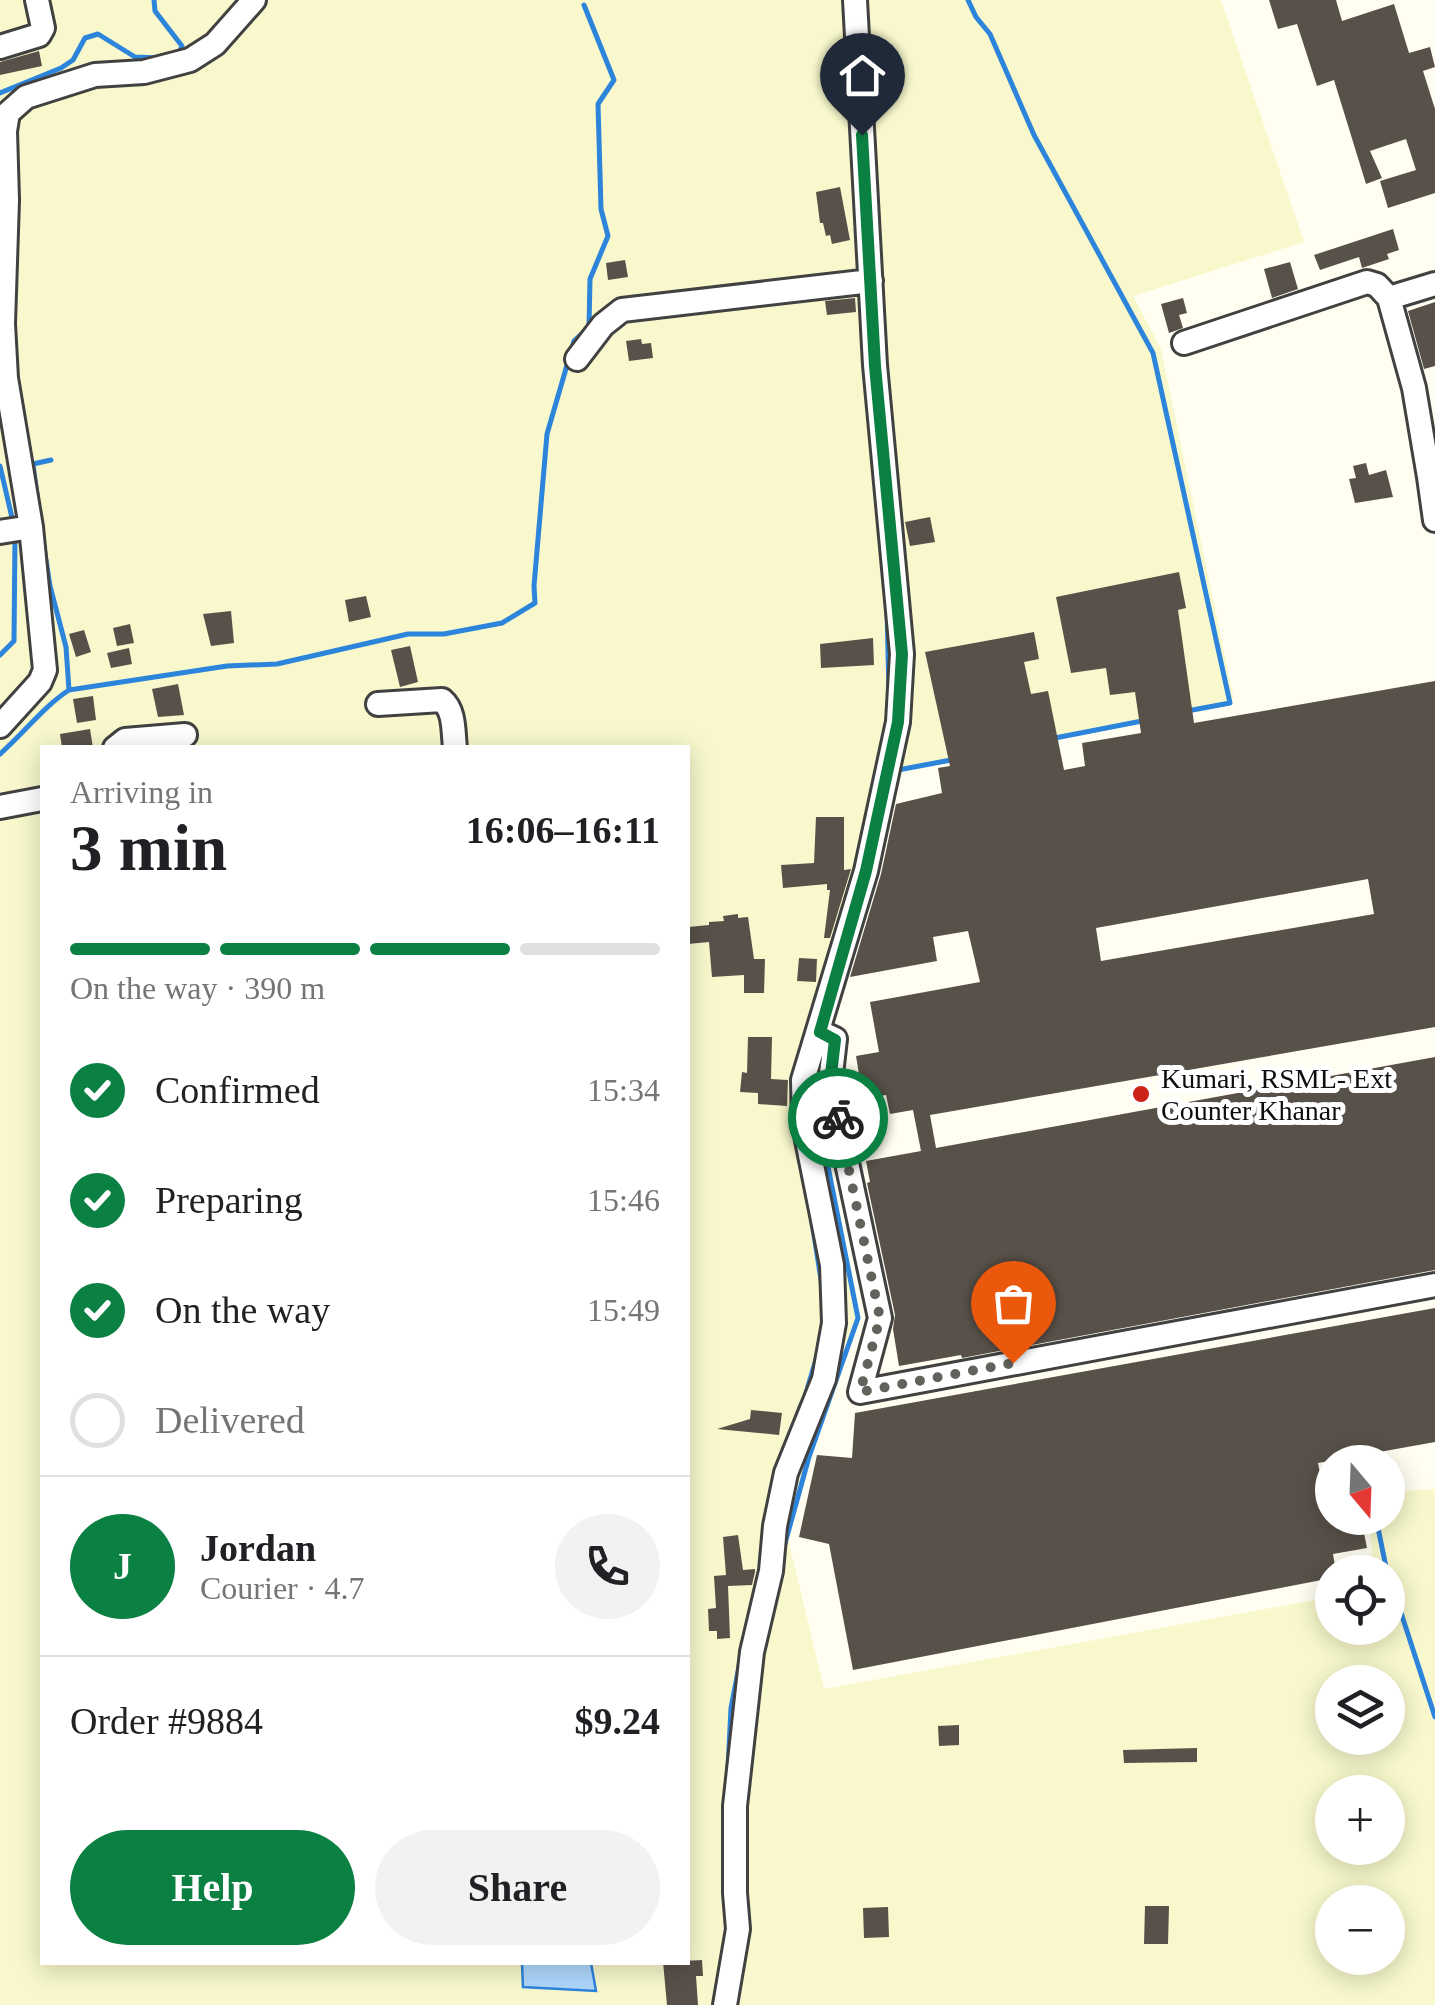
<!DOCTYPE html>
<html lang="en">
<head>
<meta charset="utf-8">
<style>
  :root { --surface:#fff; --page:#f2f2f2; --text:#202124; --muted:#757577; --line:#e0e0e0; --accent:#0b8043 }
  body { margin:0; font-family:Georgia,serif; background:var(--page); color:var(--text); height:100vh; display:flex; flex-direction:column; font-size:38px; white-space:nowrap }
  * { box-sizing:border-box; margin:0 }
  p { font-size:32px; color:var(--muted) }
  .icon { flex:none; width:55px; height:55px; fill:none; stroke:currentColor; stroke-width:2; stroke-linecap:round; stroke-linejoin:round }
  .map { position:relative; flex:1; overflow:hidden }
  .panel { position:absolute; left:40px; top:745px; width:650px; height:1220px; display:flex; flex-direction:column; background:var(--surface); border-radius:0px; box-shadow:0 5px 25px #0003 }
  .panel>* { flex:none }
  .needle { width:65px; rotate:161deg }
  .buttons { position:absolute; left:1315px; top:1445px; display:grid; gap:20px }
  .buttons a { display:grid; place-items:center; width:90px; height:90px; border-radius:50%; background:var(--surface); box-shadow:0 5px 25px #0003; font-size:50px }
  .pin { position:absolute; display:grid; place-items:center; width:85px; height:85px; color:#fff; margin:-102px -42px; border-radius:50% 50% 50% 0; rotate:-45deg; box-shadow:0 0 10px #0007 }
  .pin .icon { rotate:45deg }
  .courier { position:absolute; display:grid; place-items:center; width:100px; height:100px; margin:-50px; border:8px solid #0b8043; border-radius:50%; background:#fff; color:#222; box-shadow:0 2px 12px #0007 }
  .head em { font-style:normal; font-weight:600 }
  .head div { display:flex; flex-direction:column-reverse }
  .head { display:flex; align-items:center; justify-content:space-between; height:170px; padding:0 30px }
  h1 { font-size:65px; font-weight:600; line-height:75px }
  .bar { display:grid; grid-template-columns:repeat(4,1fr); gap:15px 10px; align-content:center; height:120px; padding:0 30px }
  .bar i { height:12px; border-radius:8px; background:var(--line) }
  .bar .on { background:var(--accent) }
  .bar p { grid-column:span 4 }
  .line { display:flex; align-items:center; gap:25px; padding:0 30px; border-top:2px solid var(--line) }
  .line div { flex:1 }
  .round { display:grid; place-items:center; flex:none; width:105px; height:105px; border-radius:52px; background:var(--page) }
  ol { padding:0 30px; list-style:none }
  li { display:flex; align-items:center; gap:30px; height:110px }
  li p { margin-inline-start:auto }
  li .icon { padding:10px; border-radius:50%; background:var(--accent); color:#fff; stroke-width:4 }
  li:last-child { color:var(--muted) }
  li i { width:55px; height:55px; border:5px solid var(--line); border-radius:50% }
  .cta { display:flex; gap:20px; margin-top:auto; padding:20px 30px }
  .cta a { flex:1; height:115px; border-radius:60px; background:var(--accent); color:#fff; font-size:40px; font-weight:600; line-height:115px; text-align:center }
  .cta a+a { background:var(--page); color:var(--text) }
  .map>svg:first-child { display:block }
  .farmland { fill:#f8f8cc; fill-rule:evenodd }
  .water { fill:#aed7fc; stroke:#2d84db; stroke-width:2.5 }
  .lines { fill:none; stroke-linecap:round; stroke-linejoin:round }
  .stream { stroke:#2d84db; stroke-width:5 }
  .building { fill:#585149; fill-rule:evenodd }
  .minor-casing { stroke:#414141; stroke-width:28 }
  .minor { stroke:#fff; stroke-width:22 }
  .done { stroke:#62625d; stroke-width:10; stroke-dasharray:0 18 }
  .route { stroke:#0b8043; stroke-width:12 }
  .poi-dot { fill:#cd2217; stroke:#fff; stroke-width:4 }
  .labels { text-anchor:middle; stroke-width:10; stroke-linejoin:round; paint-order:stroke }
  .poi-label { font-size:28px; fill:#0e0e0e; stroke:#fff; text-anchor:start }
</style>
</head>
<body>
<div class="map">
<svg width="1435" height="2005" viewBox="0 0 1435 2005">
  <rect width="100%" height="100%" fill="#fffef0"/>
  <path class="farmland" d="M0 0H1221L1304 242 1133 296 1161 349 1234 700 898 771 834 991 813 1091 858 1318 809 1457 787 1535 824 1689 1332 1597V1628H1388V1572H1373L1370 1518H1388V1492L1435 1489V2005H0ZM42 748H688V1962H42ZM1332 1682H1388V1738H1332ZM1332 1792H1388V1848H1332ZM1332 1902H1388V1958H1332Z"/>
  <path class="water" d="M522 1963H591L596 1991 523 1987Z"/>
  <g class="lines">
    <path class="stream" d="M154 0 155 11 182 46 179 53
      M968 0 976 17 990 34 1034 135 1153 353 1230 703 1187 711
      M0 93 61 68 73 60 85 38 98 34 135 57 159 58
      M0 466 13 522
      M37 495 33 464 51 460
      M43 541 50 586 66 647 69 690
      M887 609 889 693
      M0 655 14 641 15 537
      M1055 738 1142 721
      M0 754C24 733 43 707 69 690L227 666 277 664 408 634H444L502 623 535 603 534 586 547 434 574 341 589 327 590 279 608 236 601 209 598 104 614 80 584 5
      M898 770 951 760
      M812 1222 822 1286
      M806 1393 817 1356
      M777 1467 802 1403
      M1376 1518 1387 1572
      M784 1547 809 1457 858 1318 813 1091 819 1064
      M1388 1573 1435 1717
      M728 1768 731 1708 747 1625
      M736 2002 743 1964"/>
  </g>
  <path class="building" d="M1269 0H1336L1342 21 1394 4 1409 53 1430 47 1435 67 1423 71 1435 109V193L1388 208 1380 181 1416 170 1406 139 1370 151 1382 178 1366 184 1334 80 1317 86 1297 24 1278 29Z
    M39 51 42 66 0 75V62Z
    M840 187 850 240 832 244 830 235 826 236 823 223H820L816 192Z
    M1393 229 1399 250 1387 254 1389 259 1362 268 1359 257 1320 270 1314 255Z
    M625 260 628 277 608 280 606 263Z
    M1290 262 1298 289 1272 298 1264 269Z
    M855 298 856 312 827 315 825 301Z
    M1183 298 1187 313 1179 315 1183 328 1169 333 1161 304Z
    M1435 302V366L1424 369 1408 311Z
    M641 339 642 344 651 343 653 358 629 361 626 341Z
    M1366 463 1369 475 1386 470 1393 497 1355 503 1349 479 1356 478 1353 466Z
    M930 517 935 542 910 546 905 522Z
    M1179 572 1186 608 1178 610 1194 723 1435 681V1027L930 1115 936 1148 1435 1057V1270L962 1358 961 1355 899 1366 893 1329 895 1315 867 1183 870 1182 866 1161 921 1151 913 1110 890 1114 886 1095 863 1099 856 1056 879 1052 870 1002 980 982 968 931 933 937 937 961 850 977 881 874 896 804 942 793 938 768 950 766 925 652 1034 632 1039 659 1024 662 1031 694 1048 691 1064 770 1085 766 1082 743 1141 733 1135 692 1110 695 1106 668 1071 673 1056 597ZM1368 879 1374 914 1101 961 1096 928Z
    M366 596 371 617 349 622 345 600Z
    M231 611 234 643 211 646 203 614Z
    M130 624 134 643 117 646 113 628Z
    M84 630 91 652 76 657 69 634Z
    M873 638 874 665 821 668 820 644Z
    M410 646 418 682 400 687 391 650Z
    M129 648 132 664 111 668 107 653Z
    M178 684 184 715 158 717 152 689Z
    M93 696 96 720 77 723 73 699Z
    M90 729 93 748H62L60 734Z
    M816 817H844V870L851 869 830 938H824L830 890H827V884L783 888 781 865 814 863Z
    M738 914V918L748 917 754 959H765L764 993H744V975L712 977 709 942 688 944V927L709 925V922L724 921 723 916Z
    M799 958 817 959 816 982 797 981Z
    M748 1037H772L771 1079 788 1080 787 1106 758 1104V1093L740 1092 742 1072 747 1073Z
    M1435 1308V1442L1318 1463 1326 1503 1332 1502V1518H1361L1367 1548 1333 1554 1336 1572H1332V1578L853 1670 829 1544 799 1537 817 1455 852 1458 855 1413Z
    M751 1410 782 1413 779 1435 717 1429 750 1419Z
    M738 1535 743 1570 755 1569V1572L752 1585 728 1586 730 1638 717 1639V1631H709L708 1609 716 1608 714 1576 726 1575 723 1537Z
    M959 1725V1745L939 1746 938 1726Z
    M1197 1748V1762L1124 1763 1123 1750Z
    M1145 1906H1169L1168 1944H1144Z
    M888 1907 889 1937 864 1938 863 1908Z
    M702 1960 703 1976H696L698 2005H667L663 1962Z"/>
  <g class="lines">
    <defs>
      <path id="minor" d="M0 47 39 35 43 28 37 0
        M1389 298 1435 284
        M1184 343 1367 282 1377 285 1389 298 1414 388 1429 477
        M577 359 603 325 622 310 871 281
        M1435 474 1429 477 1435 520
        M0 532 31 527
        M378 704 442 700C455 711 453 731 455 748
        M0 726 40 682 45 670 31 527 6 378 3 324 7 200 5 131 8 113 26 97 95 75 144 72 190 60 215 44 254 0
        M115 748 125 740 185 735
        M0 807 42 799
        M820 1032 835 1039 830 1083 880 1318 860 1392 1435 1285
        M725 2005 738 1929 735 1893V1806L752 1652 771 1571 775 1526 786 1473 824 1379 834 1323 832 1265 804 1125 803 1080 866 871 898 722 902 654 875 365 855 0"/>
    </defs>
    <use href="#minor" class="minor-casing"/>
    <use href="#minor" class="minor"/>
  </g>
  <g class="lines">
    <path class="done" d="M838 1118 880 1318 860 1392 1013 1363"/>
    <path class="route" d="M838 1118 830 1083 835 1040 820 1032 866 871 878 815 898 722 902 654 875 366 862 135"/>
  </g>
  <circle class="poi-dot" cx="1141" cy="1094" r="10"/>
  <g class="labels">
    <g class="poi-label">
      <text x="1161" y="1088">Kumari, RSML- Ext<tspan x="1161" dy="32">Counter Khanar</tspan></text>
    </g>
  </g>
</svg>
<div class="buttons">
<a><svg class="needle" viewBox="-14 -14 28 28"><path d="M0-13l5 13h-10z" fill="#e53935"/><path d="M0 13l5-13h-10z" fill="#757577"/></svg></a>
<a><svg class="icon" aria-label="locate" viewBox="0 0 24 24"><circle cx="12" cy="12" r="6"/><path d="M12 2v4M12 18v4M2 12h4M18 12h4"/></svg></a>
<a><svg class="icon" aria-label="layers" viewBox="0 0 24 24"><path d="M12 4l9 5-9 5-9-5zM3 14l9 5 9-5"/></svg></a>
<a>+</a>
<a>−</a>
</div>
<div class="pin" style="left:1013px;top:1363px;background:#ea580c"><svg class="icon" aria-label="bag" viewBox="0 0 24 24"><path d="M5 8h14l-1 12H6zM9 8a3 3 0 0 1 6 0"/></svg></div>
<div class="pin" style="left:862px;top:135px;background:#1f2937"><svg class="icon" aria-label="home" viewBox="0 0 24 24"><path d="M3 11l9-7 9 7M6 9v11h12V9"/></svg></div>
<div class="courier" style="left:838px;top:1118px"><svg class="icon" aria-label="bike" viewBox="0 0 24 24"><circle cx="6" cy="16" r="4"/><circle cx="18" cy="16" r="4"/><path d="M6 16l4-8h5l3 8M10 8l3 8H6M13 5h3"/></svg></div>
<section class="panel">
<div class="head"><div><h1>3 min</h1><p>Arriving in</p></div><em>16:06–16:11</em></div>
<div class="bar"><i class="on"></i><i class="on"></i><i class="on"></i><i></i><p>On the way · 390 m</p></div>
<ol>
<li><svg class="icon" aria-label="check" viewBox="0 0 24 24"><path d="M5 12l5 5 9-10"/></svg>Confirmed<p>15:34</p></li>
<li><svg class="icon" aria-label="check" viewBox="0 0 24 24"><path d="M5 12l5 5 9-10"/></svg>Preparing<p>15:46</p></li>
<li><svg class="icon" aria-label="check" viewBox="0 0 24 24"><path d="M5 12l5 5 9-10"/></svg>On the way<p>15:49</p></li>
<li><i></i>Delivered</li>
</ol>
<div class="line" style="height:180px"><b class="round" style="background:var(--accent);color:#fff">J</b><div><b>Jordan</b><p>Courier · 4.7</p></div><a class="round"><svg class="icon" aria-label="phone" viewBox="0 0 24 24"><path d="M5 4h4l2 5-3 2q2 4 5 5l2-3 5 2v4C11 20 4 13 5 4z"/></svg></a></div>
<div class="line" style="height:130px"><div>Order #9884</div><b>$9.24</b></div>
<div class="cta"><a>Help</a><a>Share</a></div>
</section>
</div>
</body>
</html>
